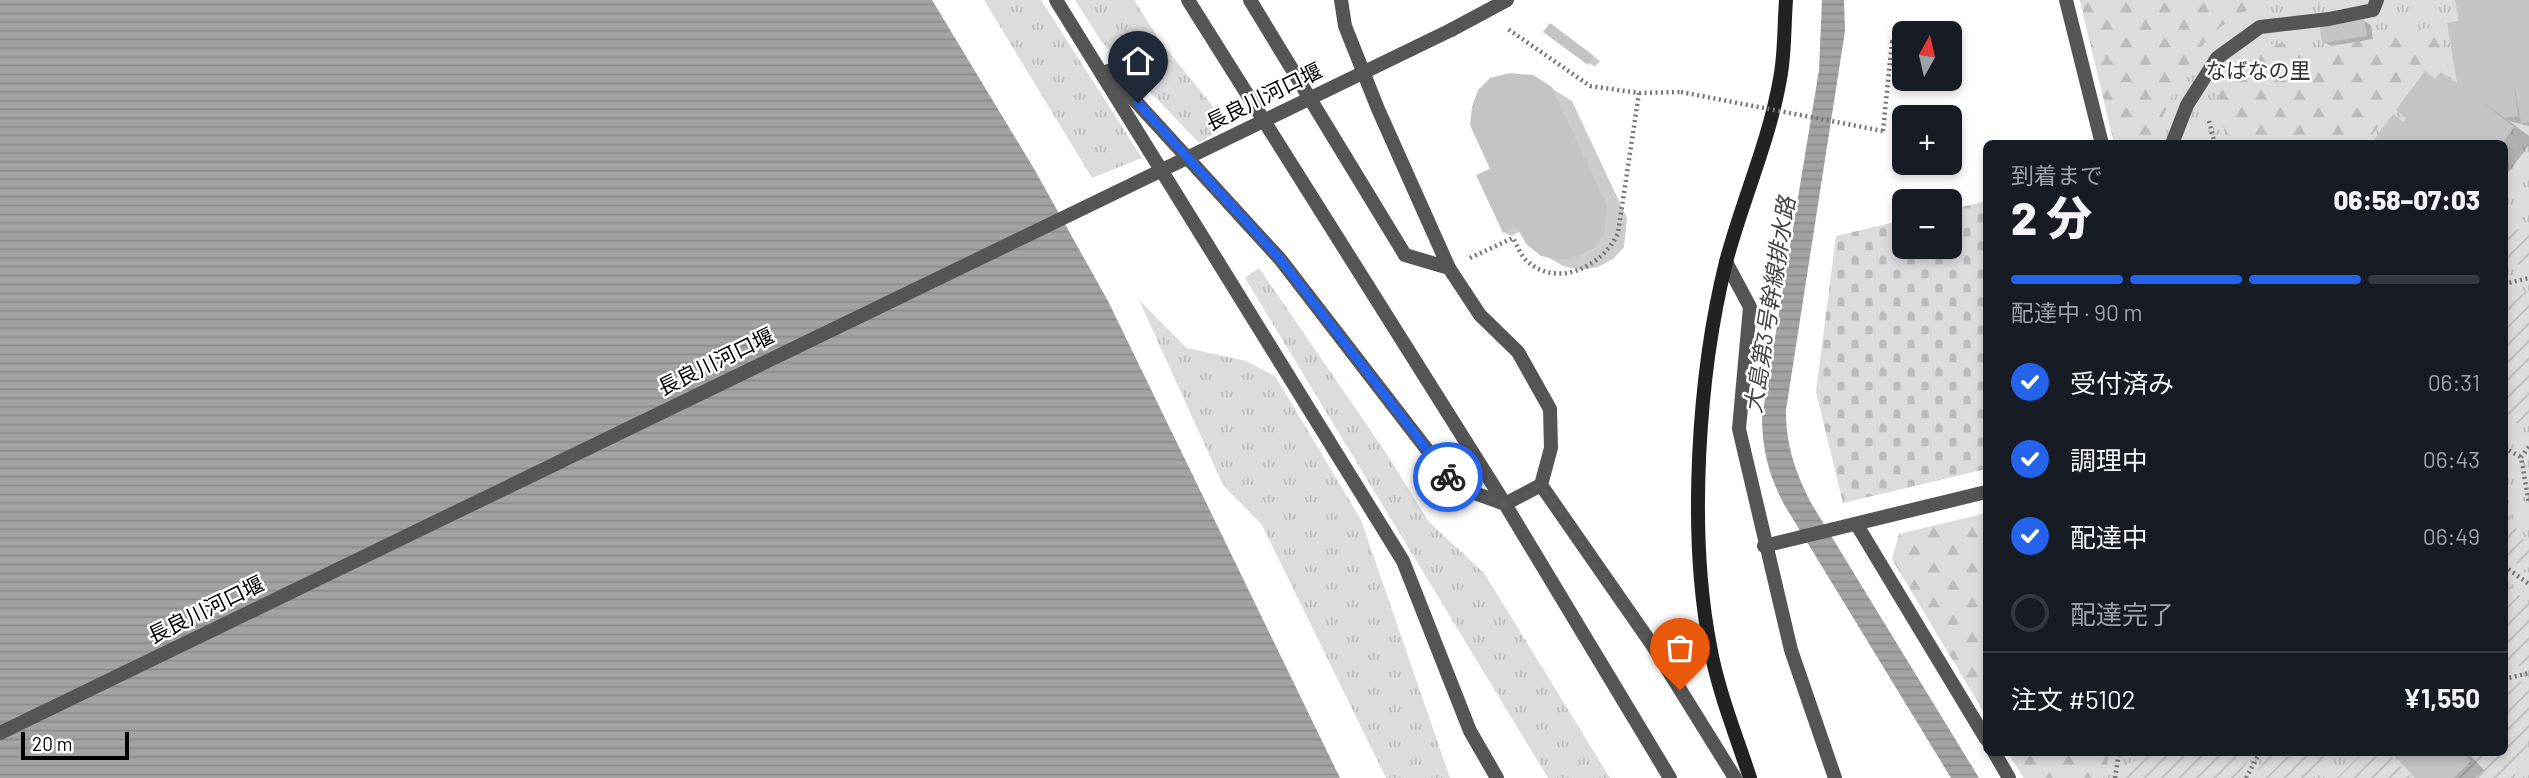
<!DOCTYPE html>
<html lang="ja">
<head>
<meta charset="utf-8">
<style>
  :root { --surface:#171b24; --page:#242831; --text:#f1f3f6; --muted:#9ea1a6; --line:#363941; --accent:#2563eb }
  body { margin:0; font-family:Barlow,"Noto Sans JP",sans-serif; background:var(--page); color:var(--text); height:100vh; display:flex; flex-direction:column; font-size:26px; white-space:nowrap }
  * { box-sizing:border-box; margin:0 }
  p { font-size:23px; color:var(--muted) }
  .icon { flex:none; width:38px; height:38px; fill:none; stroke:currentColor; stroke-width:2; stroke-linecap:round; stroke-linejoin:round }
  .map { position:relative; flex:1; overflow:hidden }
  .side { position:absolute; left:1983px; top:140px; width:525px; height:616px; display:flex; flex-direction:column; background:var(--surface); border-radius:10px; box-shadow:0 4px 10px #0003 }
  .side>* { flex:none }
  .needle { width:46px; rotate:8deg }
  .controls { position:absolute; left:1892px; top:21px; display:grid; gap:14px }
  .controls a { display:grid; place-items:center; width:70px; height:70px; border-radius:10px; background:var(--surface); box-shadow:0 4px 10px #0003; font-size:35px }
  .scale { position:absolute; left:21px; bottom:18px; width:108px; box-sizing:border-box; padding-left:7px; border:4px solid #000; border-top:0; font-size:19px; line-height:24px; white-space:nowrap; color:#000; -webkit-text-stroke:5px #fff; paint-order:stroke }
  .pin { position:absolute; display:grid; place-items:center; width:60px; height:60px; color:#fff; margin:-72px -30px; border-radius:50% 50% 50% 0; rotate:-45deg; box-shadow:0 0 7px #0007 }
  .pin .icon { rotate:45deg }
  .courier { position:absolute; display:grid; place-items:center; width:70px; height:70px; margin:-35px; border:5px solid #2563eb; border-radius:50%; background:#fff; color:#222; box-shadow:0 2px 9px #0007 }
  .head em { font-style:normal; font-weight:800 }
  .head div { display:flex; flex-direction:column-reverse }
  .head { display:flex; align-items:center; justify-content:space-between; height:119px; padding:0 28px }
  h1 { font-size:46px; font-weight:800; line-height:52px }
  .bar { display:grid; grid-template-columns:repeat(4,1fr); gap:10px 7px; align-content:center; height:84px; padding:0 28px }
  .bar i { height:9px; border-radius:5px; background:var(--line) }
  .bar .current { background:var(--accent) }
  .bar p { grid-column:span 4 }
  .line { display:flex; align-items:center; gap:18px; padding:0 28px; border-top:2px solid var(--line) }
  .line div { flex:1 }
  ol { padding:0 28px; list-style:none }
  li { display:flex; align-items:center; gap:21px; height:77px }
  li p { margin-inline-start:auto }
  li .icon { padding:7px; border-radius:50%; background:var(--accent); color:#fff; stroke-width:4 }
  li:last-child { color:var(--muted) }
  li i { width:38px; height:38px; border:4px solid var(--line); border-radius:50% }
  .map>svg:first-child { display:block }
  .grass { fill:url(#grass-tufts) }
  .forest { fill:url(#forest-firs) }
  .cemetery { fill:url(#cemetery-stones) }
  .garden { fill:url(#garden-furrows) }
  .water { fill:url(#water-rules) }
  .shadow { fill:#0003 }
  .building { fill:#c4c4c4 }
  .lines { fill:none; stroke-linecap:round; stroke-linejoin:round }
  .path { stroke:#777; stroke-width:4.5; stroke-dasharray:2 3.5; stroke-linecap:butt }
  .lane { stroke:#555; stroke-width:14 }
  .street { stroke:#555; stroke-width:14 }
  .secondary { stroke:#222; stroke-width:14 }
  .path-bridge { stroke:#777; stroke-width:4.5; stroke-dasharray:2 3.5; stroke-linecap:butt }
  .lane-bridge { stroke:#555; stroke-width:14 }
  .done { stroke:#595959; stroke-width:7; stroke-dasharray:0 12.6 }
  .route { stroke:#2563eb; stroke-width:9 }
  .labels { text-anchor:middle; stroke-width:5; stroke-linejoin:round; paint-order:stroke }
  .park-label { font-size:21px; fill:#333; stroke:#fff }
  .street-label { font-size:21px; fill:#000; stroke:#fff }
  .water-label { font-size:23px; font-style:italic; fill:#444; stroke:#fff }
</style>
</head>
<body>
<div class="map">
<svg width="2529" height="778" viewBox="0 0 2529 778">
  <defs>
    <pattern id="grass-tufts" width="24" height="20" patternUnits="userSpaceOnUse" patternTransform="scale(1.75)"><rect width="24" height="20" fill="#dcdcdc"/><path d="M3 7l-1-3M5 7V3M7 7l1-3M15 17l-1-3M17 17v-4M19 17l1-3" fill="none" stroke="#bbb"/></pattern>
    <pattern id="forest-firs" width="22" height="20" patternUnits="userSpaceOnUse" patternTransform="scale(1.75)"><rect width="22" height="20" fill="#dcdcdc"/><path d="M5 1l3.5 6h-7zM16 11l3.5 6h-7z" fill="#bbb"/></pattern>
    <pattern id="cemetery-stones" width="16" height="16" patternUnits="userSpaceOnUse" patternTransform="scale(1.75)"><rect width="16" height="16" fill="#dcdcdc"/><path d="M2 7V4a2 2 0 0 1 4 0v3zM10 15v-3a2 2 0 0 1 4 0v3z" fill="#bbb"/></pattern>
    <pattern id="garden-furrows" width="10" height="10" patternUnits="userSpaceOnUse" patternTransform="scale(1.75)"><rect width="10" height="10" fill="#dcdcdc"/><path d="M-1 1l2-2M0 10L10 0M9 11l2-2" fill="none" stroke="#bbb"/></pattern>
    <pattern id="water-rules" width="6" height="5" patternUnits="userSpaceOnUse" patternTransform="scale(1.75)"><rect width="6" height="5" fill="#a3a3a3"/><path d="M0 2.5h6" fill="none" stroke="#8b8b8b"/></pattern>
  </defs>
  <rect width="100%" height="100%" fill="#fff"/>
  <path class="grass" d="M984 0H1041L1142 158 1092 178Z
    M1075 0H1134L1160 41 1228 125 1199 143 1102 42Z
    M2080 0H2529V778H2024L2008 753 2504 752V144L2114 143Z
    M1259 268 1386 453 1429 522 1484 573 1610 778H1548L1245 278Z
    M1139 300 1187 348 1246 361 1275 376 1361 520 1450 778H1386L1262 525 1223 485Z"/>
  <path class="forest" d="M2080 0H2336C2321 9 2300 1 2283 2 2209 7 2173 81 2154 144L2114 143Z
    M2438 26 2450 72 2429 66 2421 70 2366 143H2227L2218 99 2224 80 2264 46 2285 43 2320 49Z
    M1986 513V716L1892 559 1899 534Z
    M2008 753H2110L2103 778H2024Z"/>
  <path class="cemetery" d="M1986 201V469L1843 503 1816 392 1836 236 1904 220V247H1950V210Z"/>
  <path class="garden" d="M2529 228V264L2504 265V231Z
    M2529 290V426H2528L2504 420V306Z
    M2504 476 2513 524 2529 548V569L2523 570 2504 551Z
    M2504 582 2529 603V665L2504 667Z
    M2517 682H2529V740L2514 778H2455L2473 761 2466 753 2504 752V687Z
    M2153 753 2154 752 2253 753 2237 778H2122L2127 764Z
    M2327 753 2329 755 2307 778H2253L2269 753Z
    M2362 753H2389L2412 778H2337Z"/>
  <path class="water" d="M0 0H932L1033 167 1108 301 1340 778H0Z
    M1822 0H1844L1845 31 1786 410C1786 446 1795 471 1811 503L1979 778H1951L1785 506C1769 477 1762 449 1762 417L1819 70Z"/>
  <path class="shadow" d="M2457 0H2529V126L2509 121 2529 136V145L2504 178V144H2373L2405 123 2442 74 2458 84 2461 25Z
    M2364 21 2371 25 2373 39 2331 46 2324 42Z
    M1557 29 1600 61 1595 67 1589 63Z
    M1532 76 1572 101 1627 218 1624 247 1613 259 1598 267 1581 270 1563 266 1542 254 1522 231 1511 236 1504 232 1490 171Z
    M1950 125 1954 144 1950 145Z
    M2390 752H2467L2484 770 2475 778H2418Z"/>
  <path class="building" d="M2455 0H2529V122L2521 123 2514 83 2518 116 2505 118 2483 103 2514 127 2502 144H2371L2393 114 2404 122 2406 118 2396 110 2425 71 2435 79 2441 72 2457 83 2447 23 2459 21Z
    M2364 19 2367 36 2322 43 2320 27Z
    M1550 23 1594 56 1588 65 1543 32Z
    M1510 73 1533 75 1552 87 1607 206 1604 235 1593 248 1577 257 1560 260 1541 256 1526 244 1517 227 1503 233 1476 175 1490 169 1470 125 1472 107 1478 90 1490 78Z
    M2391 752H2463L2471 761 2453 778H2415Z"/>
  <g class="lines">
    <path class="path" d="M1934 33 1941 32
      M1639 93 1681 92
      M2209 121 2215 144
      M1883 131 1892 42 1904 39
      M1470 258 1513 238C1517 245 1521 256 1527 261 1558 289 1603 266 1618 233L1639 93 1590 86 1508 29
      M2504 284 2529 278
      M2529 447 2521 457 2529 504
      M2504 448 2521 457
      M2504 566 2529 584
      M2504 679 2529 673
      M2349 752 2352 756
      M2115 778 2119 752
      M2246 778 2260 752"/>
    <path class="lane" d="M1056 0 1403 561 1470 731 1497 778
      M1188 0 1505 504 1670 778
      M1250 0 1405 255 1449 268
      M1341 0 1345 26 1378 109 1449 268 1480 315 1518 352 1550 409 1551 448 1541 485 1653 646 1735 778
      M1451 30 1507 0
      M1108 71 1280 259 1455 486 1505 504 1541 485
      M2172 144 2187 105 2217 58 2260 27 2329 19 2373 10 2377 0
      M1857 525 1986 739
      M1994 752 2009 778"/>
    <path class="street" d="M2066 0 2102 144
      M1726 262 1750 307 1739 429 1791 650 1835 778
      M1764 546 1986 492"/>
    <path class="secondary" d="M1750 778C1736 735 1718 691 1710 646 1688 532 1698 375 1726 262 1742 201 1769 142 1780 79 1785 54 1784 26 1786 0"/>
    <path class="path-bridge" d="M1681 92 1883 131"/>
    <path class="lane-bridge" d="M0 733 1451 30"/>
  </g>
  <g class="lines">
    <path class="done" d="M1448 477 1455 486 1505 504 1541 485 1680 690"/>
    <path class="route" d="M1138 103 1280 259 1448 477"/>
  </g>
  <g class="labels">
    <g class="park-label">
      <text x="2258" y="78">なばなの里</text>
    </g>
    <g class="street-label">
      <text transform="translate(1264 97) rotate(-26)" y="7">長良川河口堰</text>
      <text transform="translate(716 362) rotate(-26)" y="7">長良川河口堰</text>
      <text transform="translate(206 610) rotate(-26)" y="7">長良川河口堰</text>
    </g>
    <g class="water-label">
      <text transform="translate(1770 305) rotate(-81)" y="8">大島第3号幹線排水路</text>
    </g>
  </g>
</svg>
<div class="controls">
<a><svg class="needle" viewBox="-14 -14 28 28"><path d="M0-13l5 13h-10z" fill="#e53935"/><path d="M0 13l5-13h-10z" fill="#9ea1a6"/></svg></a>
<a>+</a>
<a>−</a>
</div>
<div class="scale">20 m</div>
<div class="pin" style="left:1680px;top:690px;background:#ea580c"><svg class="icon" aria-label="bag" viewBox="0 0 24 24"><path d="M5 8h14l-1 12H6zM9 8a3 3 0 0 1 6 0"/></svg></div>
<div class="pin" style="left:1138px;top:103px;background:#1f2937"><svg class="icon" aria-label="home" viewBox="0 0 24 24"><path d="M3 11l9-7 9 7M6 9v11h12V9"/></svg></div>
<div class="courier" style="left:1448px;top:477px"><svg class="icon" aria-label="bike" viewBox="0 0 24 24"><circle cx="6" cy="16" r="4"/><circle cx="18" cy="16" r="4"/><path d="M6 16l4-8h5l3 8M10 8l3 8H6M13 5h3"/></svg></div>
<section class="side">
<div class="head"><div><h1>2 分</h1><p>到着まで</p></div><em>06:58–07:03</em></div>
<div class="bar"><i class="current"></i><i class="current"></i><i class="current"></i><i></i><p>配達中 · 90 m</p></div>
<ol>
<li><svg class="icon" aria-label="check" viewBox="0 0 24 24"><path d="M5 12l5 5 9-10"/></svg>受付済み<p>06:31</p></li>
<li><svg class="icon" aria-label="check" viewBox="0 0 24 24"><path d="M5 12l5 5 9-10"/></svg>調理中<p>06:43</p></li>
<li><svg class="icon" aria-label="check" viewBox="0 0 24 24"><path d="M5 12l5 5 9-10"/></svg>配達中<p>06:49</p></li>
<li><i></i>配達完了</li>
</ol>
<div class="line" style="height:91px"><div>注文 #5102</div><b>¥1,550</b></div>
</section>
</div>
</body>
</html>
